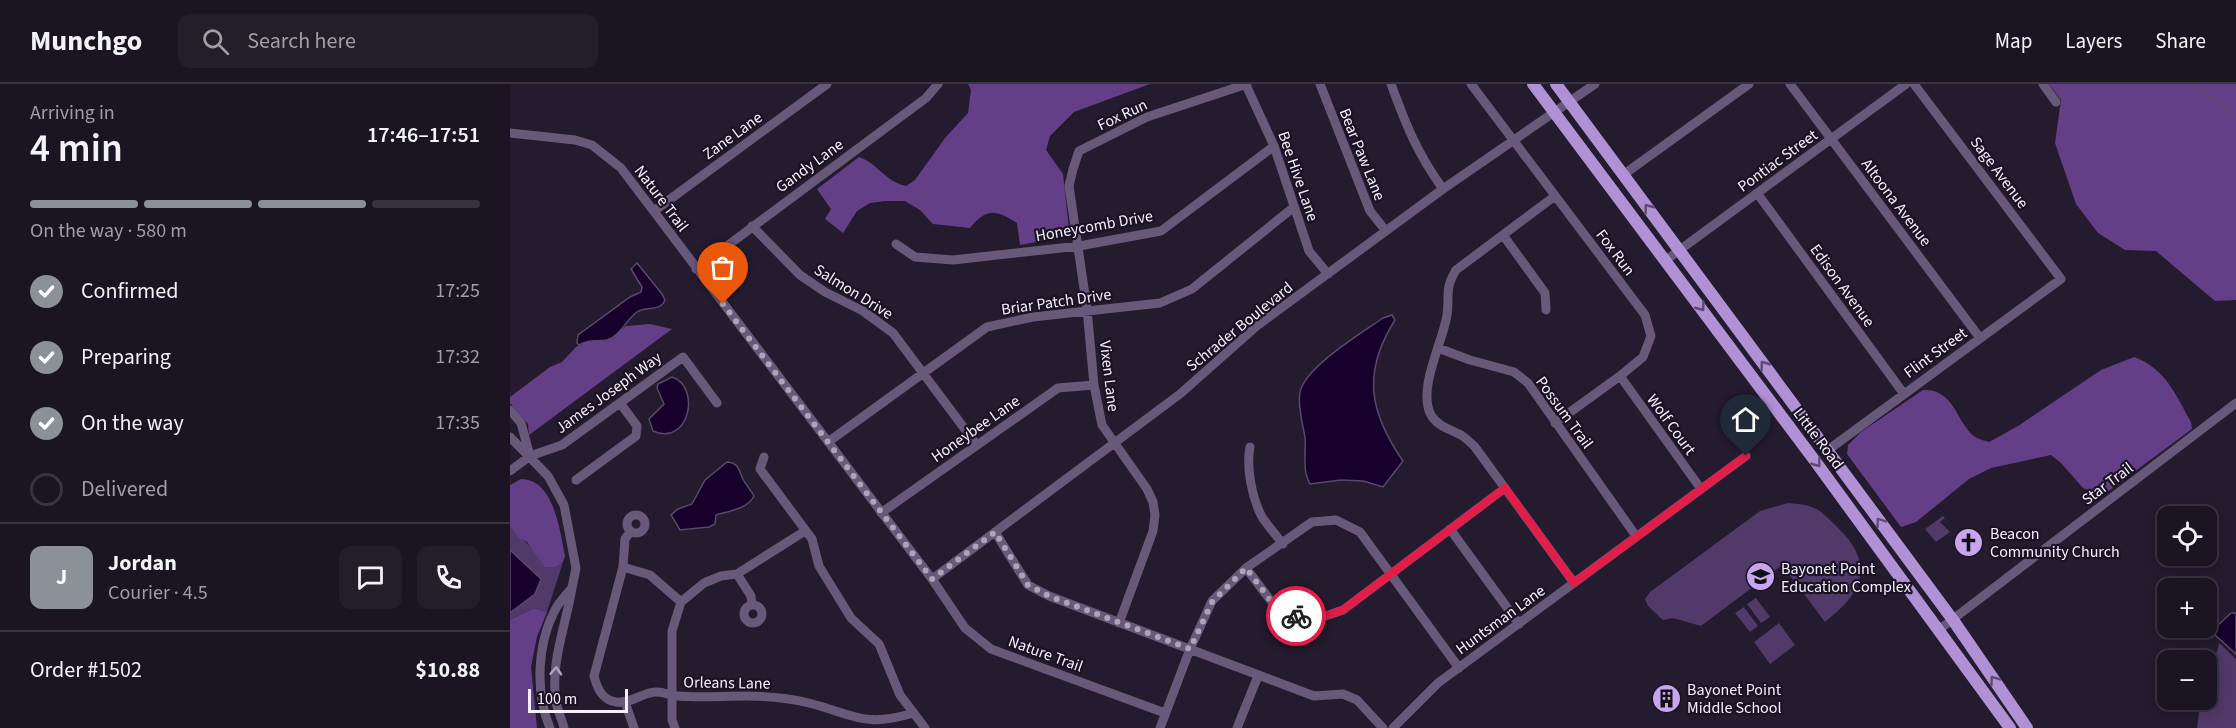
<!DOCTYPE html>
<html lang="en">
<head>
<meta charset="utf-8">
<style>
  :root { --surface:#1b1422; --page:#241d2a; --text:#f1f3f6; --muted:#a09ea5; --line:#393340; --accent:#8c9099 }
  body { margin:0; font-family:"Source Sans 3",sans-serif; background:var(--page); color:var(--text); height:100vh; display:flex; flex-direction:column; font-size:22px; white-space:nowrap }
  * { box-sizing:border-box; margin:0 }
  p { font-size:20px; color:var(--muted) }
  .icon { flex:none; width:33px; height:33px; fill:none; stroke:currentColor; stroke-width:2; stroke-linecap:round; stroke-linejoin:round }
  .map { position:relative; flex:1; overflow:hidden }
  .side { display:flex; flex-direction:column; background:var(--surface); width:510px }
  .side>* { flex:none }
  .controls { position:absolute; left:1647px; top:422px; display:grid; gap:12px }
  .controls a { display:grid; place-items:center; width:60px; height:60px; border-radius:12px; background:var(--surface); box-shadow:0 3px 15px #0003,0 0 0 2px var(--line); font-size:30px }
  .scale { position:absolute; left:18px; bottom:15px; width:100px; box-sizing:border-box; padding-left:6px; border:3px solid #f5effd; border-top:0; font-size:16px; line-height:21px; white-space:nowrap; color:#f5effd; -webkit-text-stroke:4px #1b1224; paint-order:stroke }
  .pin { position:absolute; display:grid; place-items:center; width:51px; height:51px; color:#fff; margin:-62px -26px; border-radius:50% 50% 50% 0; rotate:-45deg; box-shadow:0 0 6px #0007 }
  .pin .icon { rotate:45deg }
  .courier { position:absolute; display:grid; place-items:center; width:60px; height:60px; margin:-30px; border:4px solid #e11d48; border-radius:50%; background:#fff; color:#222; box-shadow:0 2px 8px #0007 }
  .overview em { font-style:normal; font-weight:600 }
  .overview div { display:flex; flex-direction:column-reverse }
  .overview { display:flex; align-items:center; justify-content:space-between; height:102px; padding:0 30px }
  h1 { font-size:39px; font-weight:600; line-height:45px }
  .bar { display:grid; grid-template-columns:repeat(4,1fr); gap:9px 6px; align-content:center; height:72px; padding:0 30px }
  .bar i { height:8px; border-radius:4px; background:var(--line) }
  .bar .active { background:var(--accent) }
  .bar p { grid-column:span 4 }
  .line { display:flex; align-items:center; gap:15px; padding:0 30px; border-top:2px solid var(--line) }
  .line div { flex:1 }
  .round { display:grid; place-items:center; flex:none; width:63px; height:63px; border-radius:12px; background:var(--page) }
  ol { padding:0 30px; list-style:none }
  li { display:flex; align-items:center; gap:18px; height:66px }
  li p { margin-inline-start:auto }
  li .icon { padding:6px; border-radius:50%; background:var(--accent); color:#fff; stroke-width:4 }
  li:last-child { color:var(--muted) }
  li i { width:33px; height:33px; border:3px solid var(--line); border-radius:50% }
  header { display:flex; align-items:center; gap:36px; box-sizing:border-box; height:84px; padding:0 30px; background:var(--surface); border-bottom:2px solid var(--line) }
  header strong { font-size:28px }
  nav { display:flex; gap:33px; margin-inline-start:auto; font-size:21px }
  .search { width:420px; height:54px; background:var(--page); display:flex; align-items:center; gap:15px; box-sizing:border-box; padding:0 21px; border-radius:12px; color:var(--muted); font-size:22px }
  main { display:flex; flex:1; min-height:0 }
  .map>svg:first-child { display:block }
  .green { fill:#51396a }
  .forest { fill:#643f88 }
  .water { fill:#18002d; stroke:#5a486b; stroke-width:1.5 }
  .lines { fill:none; stroke-linecap:round; stroke-linejoin:round }
  .stream { stroke:#5a486b; stroke-width:2 }
  .minor { stroke:#68597a; stroke-width:9 }
  .major { stroke:#b191d5; stroke-width:12 }
  .oneway { stroke:#5e4b74 }
  .oneway2 { stroke:#aea4bc }
  .done { stroke:#aca5b5; stroke-width:6; stroke-dasharray:0 10.8 }
  .route { stroke:#e11d48; stroke-width:8 }
  .labels { text-anchor:middle; stroke-width:4.5; stroke-linejoin:round; paint-order:stroke }
  .street-label { font-size:16px; fill:#f5effd; stroke:#1b1224 }
  .poi-label { font-size:16px; fill:#f5effd; stroke:#1b1224; text-anchor:start }
</style>
</head>
<body>
<header>
<strong>Munchgo</strong>
<div class="search"><svg class="icon" aria-label="search" viewBox="0 0 24 24"><circle cx="10" cy="10" r="6"/><path d="M15 15l6 6"/></svg>Search here</div>
<nav><a>Map</a><a>Layers</a><a>Share</a></nav>
</header>
<main>
<section class="side">
<div class="overview"><div><h1>4 min</h1><p>Arriving in</p></div><em>17:46–17:51</em></div>
<div class="bar"><i class="active"></i><i class="active"></i><i class="active"></i><i></i><p>On the way · 580 m</p></div>
<ol>
<li><svg class="icon" aria-label="check" viewBox="0 0 24 24"><path d="M5 12l5 5 9-10"/></svg>Confirmed<p>17:25</p></li>
<li><svg class="icon" aria-label="check" viewBox="0 0 24 24"><path d="M5 12l5 5 9-10"/></svg>Preparing<p>17:32</p></li>
<li><svg class="icon" aria-label="check" viewBox="0 0 24 24"><path d="M5 12l5 5 9-10"/></svg>On the way<p>17:35</p></li>
<li><i></i>Delivered</li>
</ol>
<div class="line" style="height:108px"><b class="round" style="background:var(--accent);color:#fff">J</b><div><b>Jordan</b><p>Courier · 4.5</p></div><a class="round"><svg class="icon" aria-label="chat" viewBox="0 0 24 24"><path d="M4 5h16v11H9l-5 4z"/></svg></a><a class="round"><svg class="icon" aria-label="phone" viewBox="0 0 24 24"><path d="M5 4h4l2 5-3 2q2 4 5 5l2-3 5 2v4C11 20 4 13 5 4z"/></svg></a></div>
<div class="line" style="height:78px"><div>Order #1502</div><b>$10.88</b></div>
</section>
<div class="map">
<svg width="1726" height="644" viewBox="0 0 1726 644">
  <rect width="100%" height="100%" fill="#241b2e"/>
  <path class="green" d="M1278 419C1307 421 1309 425 1330 446 1366 482 1351 510 1315 538L1272 481 1191 542 1163 534 1153 536 1138 522 1135 515 1140 508 1250 427Z
    M1433 432 1435 434 1430 438 1440 448 1426 458 1415 445Z
    M0 443C12 458 31 469 46 483L53 478 37 528 24 524 0 536Z
    M1246 514 1260 533 1251 539 1237 520Z
    M1234 523 1248 542 1240 548 1225 529Z
    M1269 539 1285 561 1260 580 1244 558Z
    M1709 559 1726 575V644H1687L1691 615H1696L1697 585 1707 568Z"/>
  <path class="forest" d="M458 0H640L564 28 540 52 536 66 553 90 559 145 558 150 548 154 510 161 507 139C486 125 476 124 460 144L423 140 410 126 395 117H375L360 119 347 127 333 149 315 135 321 125 307 105 349 73C367 79 376 98 396 102L405 96 435 54 458 29 461 6Z
    M1539 0H1726V216L1705 217 1646 167 1615 166 1588 149 1566 120 1545 59 1551 16Z
    M140 240 162 245 19 351 18 340 0 319V313L40 283 52 278 66 263 75 257 99 255 116 242Z
    M1624 273C1655 284 1666 311 1681 338L1682 345 1593 411 1573 404 1551 379 1541 371 1481 384 1459 395 1406 438 1391 443 1337 370 1338 361 1351 348 1413 306C1445 305 1445 337 1465 353 1469 355 1475 357 1479 358L1508 342 1591 286Z
    M11 395C44 395 50 447 55 472L53 478 46 483H35L17 458 9 454 0 443V401Z
    M24 524 37 528 27 553 21 583 27 644H0V536Z"/>
  <path class="water" d="M127 179 152 210 155 216C149 229 137 221 127 228 117 235 109 253 97 256 87 258 78 255 69 261L67 259 68 251 120 213 131 208 132 203 121 185Z
    M882 231 885 236C852 288 859 328 893 377L873 403 853 397 831 396 800 400C792 386 796 370 795 354 793 340 787 321 790 308 795 283 852 249 873 234Z
    M162 293C191 302 180 363 143 347L139 335 154 320 147 304 148 300Z
    M217 378C229 379 228 385 233 395 236 401 241 406 244 412 237 425 220 427 206 431L205 440 199 443 170 446 161 431 168 425 182 420 195 396Z
    M0 466 31 495 25 510 0 529Z
    M1721 529H1726V570L1705 551 1706 543Z"/>
  <g class="lines">
    <path class="stream" d="M1684 0 1726 33"/>
    <path class="minor" d="M810 0 860 127 876 147
      M881 0C896 41 907 69 933 105
      M961 0 1135 231 1141 252 1133 273 1110 292 1045 339
      M1280 0 1470 254
      M1533 0 1546 18
      M736 1 764 62 799 167 818 190
      M0 49 65 56 82 61 111 84 422 495 455 544 481 565 655 629
      M1113 91 1239 0
      M1247 109 1394 310
      M1045 112 946 186C934 206 940 211 937 231 933 258 907 305 921 331 928 343 940 345 951 351 956 354 961 359 965 363L1064 499
      M144 127 317 0
      M242 142 290 191 315 208 353 227 383 249 466 360
      M993 151 1035 209 1036 226
      M386 160 405 173 443 176 569 162 651 147 764 62
      M1156 176 1396 0
      M186 185 416 14 428 0
      M928 264 960 276 1004 288 1018 299 1126 452
      M1110 292 1191 405
      M0 326 11 339 20 372
      M0 353 38 392 54 421 66 484 62 504
      M318 358 477 243 523 233 650 219 682 205 784 123
      M740 363C736 384 742 414 752 433 758 442 766 451 773 460
      M1318 366 1551 195 1404 0
      M254 373 250 385 302 455 309 482 341 534 369 560 390 611 415 644
      M0 387 20 372 52 361 173 273 207 319
      M66 396 126 352 127 342 110 319
      M371 429 548 304 584 301
      M117 440a9 9 0 1 1 18 0a9 9 0 1 1-18 0Z
      M940 445 1009 540
      M121 447 115 455 113 483 84 592C87 604 92 616 106 618 120 620 132 609 145 608 154 607 159 612 167 612 190 614 213 612 236 612 257 612 279 614 299 619 345 631 355 644 403 629
      M485 448 518 501 539 512 804 612 833 610 847 616 873 644
      M113 483 140 491 171 518
      M736 484 767 525 801 537 833 526 995 404
      M227 490 241 512 242 521
      M422 495 670 310 748 241 933 105 1085 0
      M234 530a9 9 0 1 1 18 0a9 9 0 1 1-18 0Z
      M609 539 643 447 645 431 643 418 637 405 592 341 584 301 577 225 559 102 563 85 569 67 637 33 737 0
      M1430 545 1726 319
      M115 618 124 644
      M40 644C25 609 27 560 45 526 49 518 56 511 62 504 56 541 40 579 46 617 47 626 52 635 54 644
      M165 644 162 636V547L171 518 194 499 211 492 227 490 295 447
      M650 644 680 565 702 517 736 484 802 438 826 436 850 448 949 584
      M727 644 748 592
      M883 644 928 599 1236 372"/>
    <path class="major" d="M1023 0 1305 377 1500 644
      M1046 0 1443 536 1517 644"/>
  </g>
  <defs><path id="oneway-chevron" d="M-2-3.5L2.5 0L-2 3.5" fill="none" stroke-width="1.6" stroke-linecap="round" stroke-linejoin="round" transform="scale(1.5)"/></defs>
  <g class="oneway">
    <use href="#oneway-chevron" transform="translate(1138 124) rotate(-127)"/>
    <use href="#oneway-chevron" transform="translate(1191 223) rotate(53)"/>
    <use href="#oneway-chevron" transform="translate(1254 281) rotate(-127)"/>
    <use href="#oneway-chevron" transform="translate(1307 379) rotate(53)"/>
    <use href="#oneway-chevron" transform="translate(1370 438) rotate(-126)"/>
    <use href="#oneway-chevron" transform="translate(1484 596) rotate(-125)"/>
  </g>
  <use class="oneway2" href="#oneway-chevron" transform="translate(46 587) rotate(-87)"/>
  <g class="lines">
    <path class="done" d="M213 220 422 495 485 448 518 501 539 512 680 565 702 518 736 484 767 525 786 532"/>
    <path class="route" d="M786 532 801 537 833 526 995 404 1064 499 1236 372"/>
  </g>
  <defs>
    <symbol id="church-disc" viewBox="-11 -11 22 22"><circle r="9.5" fill="#c8a6ef" stroke="#1b1224"/><path d="M-1.2-6h2.4v3.5h3.3v2.4h-3.3V6h-2.4V-.1h-3.3v-2.4h3.3Z" fill="#111"/></symbol>
    <symbol id="school-disc" viewBox="-11 -11 22 22"><circle r="9.5" fill="#c8a6ef" stroke="#1b1224"/><path d="M0-5L7-2L0 1L-7-2ZM-4 1L0 2.5L4 1V4Q0 6-4 4Z" fill="#111"/></symbol>
    <symbol id="building-disc" viewBox="-11 -11 22 22"><circle r="9.5" fill="#c8a6ef" stroke="#1b1224"/><path d="M-4-6H4V6H1V3H-1V6H-4ZM-2.5-4.3h1.7v1.8h-1.7ZM.8-4.3h1.7v1.8H.8ZM-2.5-1h1.7V.8h-1.7ZM.8-1h1.7V.8H.8Z" fill="#111"/></symbol>
  </defs>
  <g fill-rule="evenodd">
    <use href="#church-disc" x="1442" y="442" width="33" height="33"/>
    <use href="#school-disc" x="1234" y="476" width="33" height="33"/>
    <use href="#building-disc" x="1140" y="598" width="33" height="33"/>
  </g>
  <g class="labels">
    <g class="street-label">
      <text transform="translate(612 30) rotate(-25)" y="6">Fox Run</text>
      <text transform="translate(222 51) rotate(-36)" y="6">Zane Lane</text>
      <text transform="translate(853 70) rotate(68)" y="6">Bear Paw Lane</text>
      <text transform="translate(1267 76) rotate(-36)" y="6">Pontiac Street</text>
      <text transform="translate(299 81) rotate(-36)" y="6">Gandy Lane</text>
      <text transform="translate(1490 88) rotate(53)" y="6">Sage Avenue</text>
      <text transform="translate(789 92) rotate(71)" y="6">Bee Hive Lane</text>
      <text transform="translate(152 114) rotate(53)" y="6">Nature Trail</text>
      <text transform="translate(1387 118) rotate(53)" y="6">Altoona Avenue</text>
      <text transform="translate(584 141) rotate(-10)" y="6">Honeycomb Drive</text>
      <text transform="translate(1106 168) rotate(53)" y="6">Fox Run</text>
      <text transform="translate(1333 201) rotate(54)" y="6">Edison Avenue</text>
      <text transform="translate(344 207) rotate(32)" y="6">Salmon Drive</text>
      <text transform="translate(546 217) rotate(-8)" y="6">Briar Patch Drive</text>
      <text transform="translate(729 242) rotate(-39)" y="6">Schrader Boulevard</text>
      <text transform="translate(1425 268) rotate(-36)" y="6">Flint Street</text>
      <text transform="translate(600 292) rotate(83)" y="6">Vixen Lane</text>
      <text transform="translate(98 308) rotate(-36)" y="6">James Joseph Way</text>
      <text transform="translate(1055 328) rotate(54)" y="6">Possum Trail</text>
      <text transform="translate(1162 340) rotate(54)" y="6">Wolf Court</text>
      <text transform="translate(465 344) rotate(-35)" y="6">Honeybee Lane</text>
      <text transform="translate(1309 354) rotate(53)" y="6">Little Road</text>
      <text transform="translate(1597 399) rotate(-37)" y="6">Star Trail</text>
      <text transform="translate(990 535) rotate(-36)" y="6">Huntsman Lane</text>
      <text transform="translate(536 569) rotate(20)" y="6">Nature Trail</text>
      <text transform="translate(217 598) rotate(1)" y="6">Orleans Lane</text>
    </g>
    <g class="poi-label">
      <text x="1480" y="455">Beacon<tspan x="1480" dy="18">Community Church</tspan></text>
      <text x="1271" y="490">Bayonet Point<tspan x="1271" dy="18">Education Complex</tspan></text>
      <text x="1177" y="611">Bayonet Point<tspan x="1177" dy="18">Middle School</tspan></text>
    </g>
  </g>
</svg>
<div class="controls">
<a><svg class="icon" aria-label="locate" viewBox="0 0 24 24"><circle cx="12" cy="12" r="6"/><path d="M12 2v4M12 18v4M2 12h4M18 12h4"/></svg></a>
<a>+</a>
<a>−</a>
</div>
<div class="scale">100 m</div>
<div class="pin" style="left:213px;top:220px;background:#ea580c"><svg class="icon" aria-label="bag" viewBox="0 0 24 24"><path d="M5 8h14l-1 12H6zM9 8a3 3 0 0 1 6 0"/></svg></div>
<div class="pin" style="left:1236px;top:372px;background:#1f2937"><svg class="icon" aria-label="home" viewBox="0 0 24 24"><path d="M3 11l9-7 9 7M6 9v11h12V9"/></svg></div>
<div class="courier" style="left:786px;top:532px"><svg class="icon" aria-label="bike" viewBox="0 0 24 24"><circle cx="6" cy="16" r="4"/><circle cx="18" cy="16" r="4"/><path d="M6 16l4-8h5l3 8M10 8l3 8H6M13 5h3"/></svg></div>
</div>
</main>
</body>
</html>
